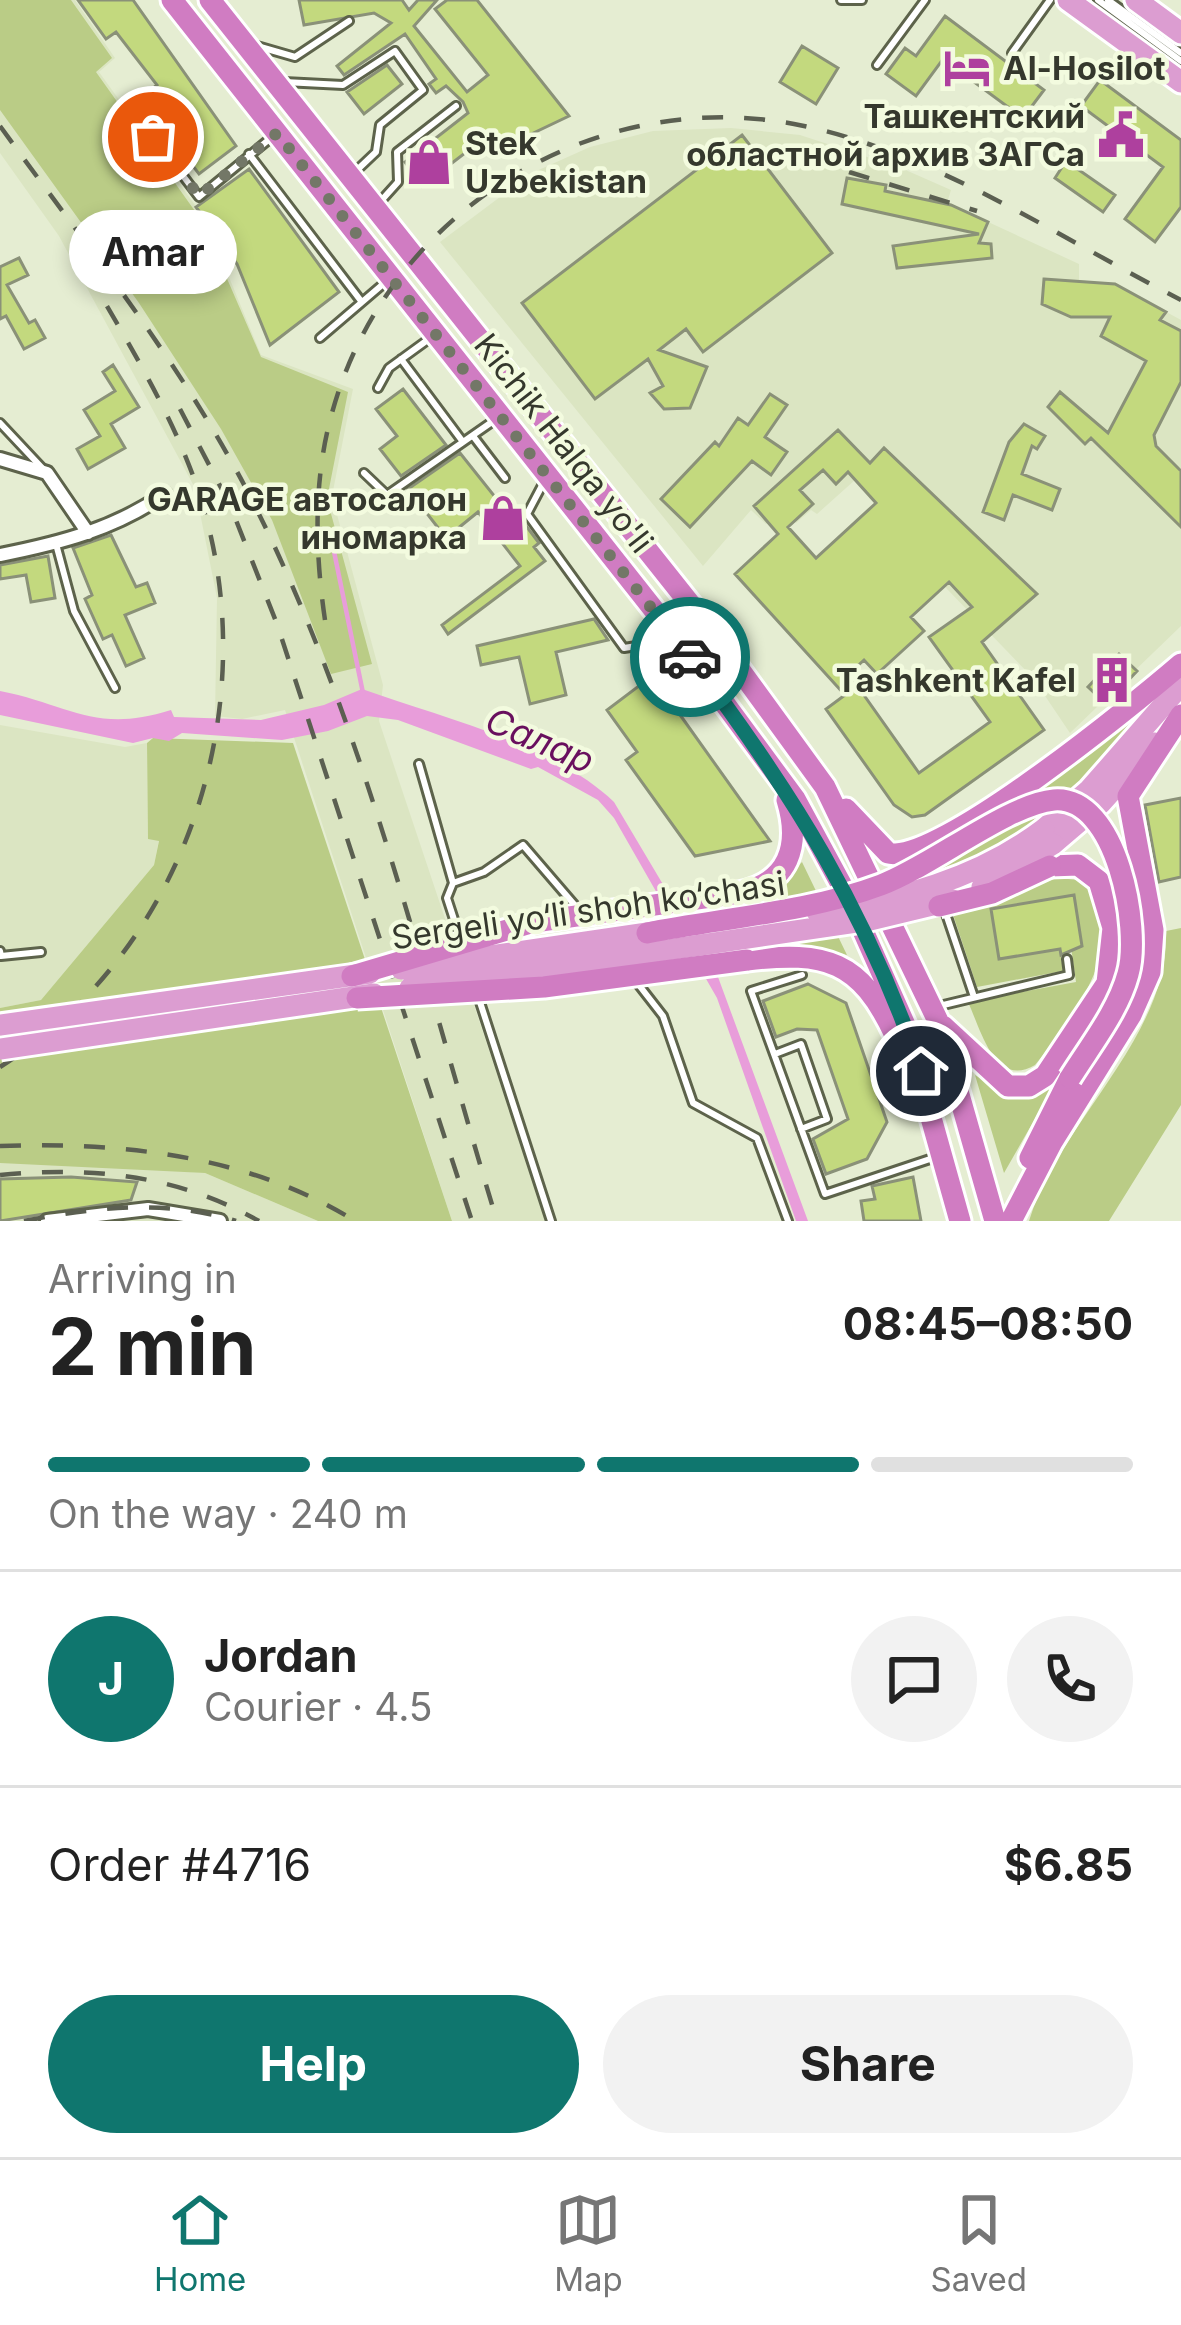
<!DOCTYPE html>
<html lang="en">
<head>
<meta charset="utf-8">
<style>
  :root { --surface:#fff; --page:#f2f2f2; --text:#222; --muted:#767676; --line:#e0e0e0; --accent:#0f766e }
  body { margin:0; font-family:Inter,sans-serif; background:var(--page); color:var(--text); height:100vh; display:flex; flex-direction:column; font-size:45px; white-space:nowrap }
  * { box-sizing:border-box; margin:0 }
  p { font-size:39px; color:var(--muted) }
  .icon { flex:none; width:66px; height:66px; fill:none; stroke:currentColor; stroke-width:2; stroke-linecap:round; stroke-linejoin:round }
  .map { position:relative; height:1221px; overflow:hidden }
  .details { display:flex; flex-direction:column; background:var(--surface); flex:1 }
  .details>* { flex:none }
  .pin { position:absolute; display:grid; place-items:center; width:102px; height:102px; color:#fff; margin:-51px; border:6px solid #fff; border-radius:50%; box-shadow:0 3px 12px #0007 }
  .courier { position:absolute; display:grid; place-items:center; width:120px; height:120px; margin:-60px; border:9px solid #0f766e; border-radius:50%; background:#fff; color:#222; box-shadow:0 3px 15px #0007 }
  .bubble { position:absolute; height:84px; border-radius:42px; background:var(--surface); box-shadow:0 6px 18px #0003; font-size:39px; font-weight:700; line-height:84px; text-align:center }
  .summary em { font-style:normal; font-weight:700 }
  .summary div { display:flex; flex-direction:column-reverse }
  .summary { display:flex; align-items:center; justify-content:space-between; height:204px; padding:0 48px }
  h1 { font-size:78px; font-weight:700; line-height:90px }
  .bar { display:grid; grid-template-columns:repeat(4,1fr); gap:18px 12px; align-content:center; height:144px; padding:0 48px }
  .bar i { height:15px; border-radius:9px; background:var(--line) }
  .bar .active { background:var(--accent) }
  .bar p { grid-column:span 4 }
  .line { display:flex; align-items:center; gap:30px; padding:0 48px; border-top:3px solid var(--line) }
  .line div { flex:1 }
  .round { display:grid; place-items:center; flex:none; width:126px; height:126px; border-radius:63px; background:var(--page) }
  .cta { display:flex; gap:24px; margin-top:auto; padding:24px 48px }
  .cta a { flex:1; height:138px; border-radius:72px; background:var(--accent); color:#fff; font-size:48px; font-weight:700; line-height:138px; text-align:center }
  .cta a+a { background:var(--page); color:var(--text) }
  .tab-bar { display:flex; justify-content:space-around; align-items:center; height:168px; border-top:3px solid var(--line); background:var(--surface); font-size:33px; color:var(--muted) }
  .tab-bar a { display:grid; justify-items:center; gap:6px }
  .tab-bar .active { color:var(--accent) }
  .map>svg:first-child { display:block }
  .built { fill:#dbe5c2 }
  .green { fill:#bacc86 }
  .water { fill:#e89dda }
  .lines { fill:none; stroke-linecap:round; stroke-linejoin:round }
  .stream { stroke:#e89dda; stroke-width:4.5 }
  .building { fill:#c3d97e; stroke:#8a9178; stroke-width:3; fill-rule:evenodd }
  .service-casing { stroke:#5d634b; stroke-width:12 }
  .minor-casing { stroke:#5d634b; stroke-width:18 }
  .primary-casing { stroke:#fff; stroke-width:27 }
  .trunk-casing { stroke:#fff; stroke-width:27 }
  .service { stroke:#fff; stroke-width:6 }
  .minor { stroke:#fff; stroke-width:12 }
  .primary { stroke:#dc9dd1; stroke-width:21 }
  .trunk { stroke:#d07cc2; stroke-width:21 }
  .rail { stroke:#5b5f51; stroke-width:4.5; stroke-dasharray:21 21; stroke-linecap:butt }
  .primary-bridge-casing { stroke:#fff; stroke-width:27; stroke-linecap:butt }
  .trunk-bridge-casing { stroke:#fff; stroke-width:27; stroke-linecap:butt }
  .primary-bridge { stroke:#dc9dd1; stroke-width:21 }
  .trunk-bridge { stroke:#d07cc2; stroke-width:21 }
  .done { stroke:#737767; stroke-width:12; stroke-dasharray:0 21.6 }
  .route { stroke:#0f766e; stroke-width:15 }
  .labels { text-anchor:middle; stroke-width:9; stroke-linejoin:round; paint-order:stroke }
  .poi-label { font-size:33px; font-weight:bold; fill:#35382d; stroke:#f3fbdf; text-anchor:end }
  .street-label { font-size:33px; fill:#35382d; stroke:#f3fbdf }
  .water-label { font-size:36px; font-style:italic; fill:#69105e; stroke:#f3fbdf }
</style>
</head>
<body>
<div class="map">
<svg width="1181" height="1221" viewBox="0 0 1181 1221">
  <rect width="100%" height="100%" fill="#e5edd2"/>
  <path class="built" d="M0 0H75L115 58 99 72 205 219 261 355 353 389 332 496 383 685 379 721 546 1221H452L285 710 242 719 215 716 217 598 195 488 59 236 0 153Z
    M731 128 800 135 901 168 951 190 947 203 1079 264V280L1115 284 1181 320V626L1070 733 1033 678 947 589 855 480 817 514 811 510 796 523 783 509 766 524 751 510 703 566 440 242 532 173 590 147 653 131Z
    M0 725 125 747 147 743 148 838 159 840 154 865 41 1000 0 1008Z
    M42 1161 205 1173 318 1221H0V1163Z"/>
  <path class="green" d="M0 0H71L112 58 96 72 202 221 261 357 348 392 327 499 372 664 331 674 272 520 221 429 139 303 0 110Z
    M1159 694 1054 810 955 869 969 908 1007 898 1047 877 1079 880C1141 930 1071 1021 1035 1065 995 1089 981 1030 968 1002L1076 982 1071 947 1082 945 1074 896 991 908 999 958 1060 949 1063 971 977 987 932 851Z
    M153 738 293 743 452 1221H318L205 1173 0 1163V1008L41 1000 154 865 159 841 148 839 147 743Z
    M802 862 847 955 809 946 746 951 740 903 774 891Z
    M1181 928V1105L1109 1221H1029C1060 1120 1170 1037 1166 931Z
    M975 1075 1010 1097 1053 1087 1004 1173Z"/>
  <path class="water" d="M362 689C440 717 554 744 614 802L718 977 808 1221H796L717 998 614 818 598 800 538 767 531 769 398 720 367 716 328 731 282 740 182 733 169 741 153 738 133 743 0 715V691C71 705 95 734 171 710L174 717 261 720 324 705Z"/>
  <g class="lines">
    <path class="stream" d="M330 532 363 693"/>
  </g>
  <path class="building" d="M78 0H133L236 146 199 174 141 98 157 85 116 32 106 39Z
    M299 0H402L409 10 418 0H437L414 26 467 92 488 75 435 9 447 0H477L569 116 502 148 491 133 422 186 405 162 468 113 463 102 446 86 436 93 429 84 436 79 405 34 344 75 337 66 391 23 374 13 304 25Z
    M945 16 1044 90 1023 118 943 59 916 96 886 74 905 48 916 56Z
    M802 46 838 68 816 104 780 82Z
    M387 65 402 84 364 114 347 92Z
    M1100 80 1181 140V207L1155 242 1125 219 1163 167 1081 106Z
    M742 135 832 253 703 352 686 329 659 350 707 367 690 408 664 409 650 393 663 386 648 359 595 399 522 303Z
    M1066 161 1115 195 1103 212 1055 178Z
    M249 169 339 292 270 345 237 264 196 207Z
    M847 178 886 185 885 191 951 205 988 222 979 243 991 244 992 258 897 268 893 246 979 234 842 204Z
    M19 258 28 275 7 285 29 323 35 320 45 338 24 349 6 316 0 319V267Z
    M1044 279 1115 284 1166 312 1160 320 1181 331V382L1154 435 1156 446 1181 471V527L1091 438 1085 444 1048 407 1060 392 1108 433 1146 361 1101 336 1110 317H1071L1042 304Z
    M113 365 139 407 111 424 125 448 88 469 77 449 100 436 84 410 115 391 103 372Z
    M403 389 446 445 401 476 380 449 397 436 376 409Z
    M770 394 787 405 765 437 787 452 771 475 752 461 690 527 661 499 715 442 719 446 738 418 748 425Z
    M1024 424 1045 436 1037 449 1032 446 1022 474 1060 489 1052 510 1013 495 1004 520 983 512 1009 442Z
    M838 430 870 463 884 448 1037 594 982 642 1044 730 925 815 912 817 894 805 826 709 845 695 735 574 778 534 754 506ZM823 470 836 484 848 472 876 503 816 558 788 527 813 504 800 490ZM949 582 972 607 929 637 990 722 919 773 849 674 864 660 877 674 924 631 911 617Z
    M460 453 499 502 505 498 539 543 534 547 545 561 448 634 442 625 520 566 478 512 446 538 408 489Z
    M111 535 136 587 147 583 155 603 125 615 144 658 126 666 112 635 103 639 85 599 92 595 73 548Z
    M48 556 55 598 31 602 26 575 0 579V565Z
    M594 619 608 640 556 652 566 695 530 704 519 657 481 665 477 646Z
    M1119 654 1137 671 1106 704 1088 687Z
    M652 676 683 719 770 841 695 856 626 760 637 752 607 710Z
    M1181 798V877L1159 882 1145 805Z
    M1074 895 1082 946 1061 955 1060 949 999 959 991 909Z
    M808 984 846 1003 887 1122 867 1159 826 1174 813 1139 848 1119 817 1030 797 1029 776 1037 763 1001Z
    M71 1177 137 1182 131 1200 0 1221V1179Z
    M913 1177 921 1221H864L861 1201 875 1199 872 1186Z"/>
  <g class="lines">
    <defs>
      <path id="service" d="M841 0H862
        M1098 0 1181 61
        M1108 0 1181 53
        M257 46 295 57 349 21
        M1012 53 1050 0
        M877 65 925 0
        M284 82 343 85 395 51 423 90 380 125 376 152 356 171
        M131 107 199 197 272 137
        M249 154 361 301
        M380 202 398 182 397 152 456 106
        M320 338 389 279
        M401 359 463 442
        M378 388 389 368 433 336
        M0 423 44 470
        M473 436 505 478
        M364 473 387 495 499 417
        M546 478 527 514 624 648 668 641
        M56 544 74 611 115 688
        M419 764 453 883 447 898 460 938
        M453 883 484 872 523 845 578 909
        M944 908 973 994
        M0 951 1 956 41 952
        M802 975 751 991 825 1194 936 1157
        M635 980 663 1016 693 1103 757 1138 788 1221
        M478 996 551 1221
        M935 1007 1069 975 1067 959
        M775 1054 801 1044 827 1119 801 1129"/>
      <path id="minor" d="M0 459 47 473 88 533
        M0 555C61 543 114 529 165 494
        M47 1221 148 1209 220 1221"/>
      <path id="primary" d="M1068 0 1181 82
        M1136 0 1181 33
        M1044 829 1089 790 1181 685
        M1053 844 1101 803 1155 743"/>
      <path id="trunk" d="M172 0 677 639 795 799 848 897 905 1025 960 1221
        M210 0 710 629 825 787 938 1021 995 1221
        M846 809 888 853C936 867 1138 701 1181 664
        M739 893C789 883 801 846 787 800
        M747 960C826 951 860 960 895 1035
        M943 1026 1008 1086H1029L1045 1076 1107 983 1113 928 1099 881 1078 865 1050 866
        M1030 1158 1070 1078
        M1012 1219 1052 1142 1131 1015 1150 972 1153 930 1128 796 1181 715"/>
    </defs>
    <use href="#service" class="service-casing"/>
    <use href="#minor" class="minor-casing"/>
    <use href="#primary" class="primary-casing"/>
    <use href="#trunk" class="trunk-casing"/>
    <use href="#service" class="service"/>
    <use href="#minor" class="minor"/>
    <use href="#primary" class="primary"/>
    <use href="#trunk" class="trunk"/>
    <path class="rail" d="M0 126C88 248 186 369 254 504 367 729 424 982 497 1221
      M849 172 977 211
      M180 409 230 505 277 624 472 1221
      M325 620C315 552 313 480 332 413 386 214 591 86 794 124 931 150 1058 237 1181 300
      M0 1067C182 953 262 717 205 513 182 429 132 350 89 275
      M0 1146C122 1142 249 1155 355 1221
      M0 1175C92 1166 178 1175 259 1221
      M24 1221C96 1207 166 1199 236 1221"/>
    <defs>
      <path id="primary-bridge" d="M982 887 1053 844
        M817 912C900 899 976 880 1044 829
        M401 969 661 931
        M410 988 870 920 953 900
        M0 1025 370 973
        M0 1049 374 994"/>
      <path id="trunk-bridge" d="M939 906 992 893 1050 866
        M647 933C723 918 809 912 881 885 930 867 1008 804 1054 800 1117 795 1141 929 1128 974 1118 1011 1090 1046 1070 1078
        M352 976 534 922 739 893
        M357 998 544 987 747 960"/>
    </defs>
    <use href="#primary-bridge" class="primary-bridge-casing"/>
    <use href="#trunk-bridge" class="trunk-bridge-casing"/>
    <use href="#primary-bridge" class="primary-bridge"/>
    <use href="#trunk-bridge" class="trunk-bridge"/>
  </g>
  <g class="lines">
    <path class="done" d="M153 137 199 196 277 133 690 657"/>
    <path class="route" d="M690 657C792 792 866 910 921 1071"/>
  </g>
  <defs>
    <symbol id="hotel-bare" viewBox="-9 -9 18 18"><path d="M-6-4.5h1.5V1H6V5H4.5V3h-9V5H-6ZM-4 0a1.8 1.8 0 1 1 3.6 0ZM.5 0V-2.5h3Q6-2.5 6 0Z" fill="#ae409e" stroke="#f3fbdf" stroke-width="2.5" paint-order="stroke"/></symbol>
    <symbol id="civic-bare" viewBox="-9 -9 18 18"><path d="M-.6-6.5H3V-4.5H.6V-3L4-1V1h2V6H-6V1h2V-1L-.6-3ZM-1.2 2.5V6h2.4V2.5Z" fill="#ae409e" stroke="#f3fbdf" stroke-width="2.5" paint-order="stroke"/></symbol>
    <symbol id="shop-bare" viewBox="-9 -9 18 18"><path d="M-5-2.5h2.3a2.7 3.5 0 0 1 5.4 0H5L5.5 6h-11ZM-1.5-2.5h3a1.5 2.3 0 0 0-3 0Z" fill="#ae409e" stroke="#f3fbdf" stroke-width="2.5" paint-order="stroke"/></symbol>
    <symbol id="building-bare" viewBox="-9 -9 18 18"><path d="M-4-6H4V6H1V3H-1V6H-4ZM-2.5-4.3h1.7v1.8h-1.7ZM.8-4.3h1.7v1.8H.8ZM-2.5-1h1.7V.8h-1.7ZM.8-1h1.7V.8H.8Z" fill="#ae409e" stroke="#f3fbdf" stroke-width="2.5" paint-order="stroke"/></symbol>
  </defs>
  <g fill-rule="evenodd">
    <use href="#hotel-bare" x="934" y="35" width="66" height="66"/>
    <use href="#civic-bare" x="1088" y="102" width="66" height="66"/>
    <use href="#shop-bare" x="396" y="129" width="66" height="66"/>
    <use href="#shop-bare" x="470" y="485" width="66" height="66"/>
    <use href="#building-bare" x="1079" y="647" width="66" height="66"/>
  </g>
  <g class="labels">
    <g class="poi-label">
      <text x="1003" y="80" text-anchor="start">Al-Hosilot</text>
      <text x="1085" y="128">Ташкентский<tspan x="1085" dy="38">областной архив ЗАГСа</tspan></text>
      <text x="465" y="155" text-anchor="start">Stek<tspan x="465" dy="38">Uzbekistan</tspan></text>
      <text x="467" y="511">GARAGE автосалон<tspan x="467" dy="38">иномарка</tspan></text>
      <text x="1076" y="692">Tashkent Kafel</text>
    </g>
    <g class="street-label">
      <text transform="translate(564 443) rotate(52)" y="12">Kichik Halqa yo'li</text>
      <text transform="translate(588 910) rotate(-8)" y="12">Sergeli yo‘li shoh ko‘chasi</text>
    </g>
    <g class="water-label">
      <text transform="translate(540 740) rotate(23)" y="13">Салар</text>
    </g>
  </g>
</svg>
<div class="pin" style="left:153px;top:137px;background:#ea580c"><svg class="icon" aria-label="bag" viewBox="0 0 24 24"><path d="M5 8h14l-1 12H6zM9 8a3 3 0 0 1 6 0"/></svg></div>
<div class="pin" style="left:921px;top:1071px;background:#1f2937"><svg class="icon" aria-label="home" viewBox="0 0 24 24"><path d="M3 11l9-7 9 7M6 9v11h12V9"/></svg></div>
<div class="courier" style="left:690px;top:657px"><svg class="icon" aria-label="car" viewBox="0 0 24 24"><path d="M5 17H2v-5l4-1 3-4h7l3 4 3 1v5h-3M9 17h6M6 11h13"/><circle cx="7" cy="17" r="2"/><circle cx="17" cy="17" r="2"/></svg></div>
<div class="bubble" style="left:69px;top:210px;width:168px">Amar</div>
</div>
<section class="details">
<div class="summary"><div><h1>2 min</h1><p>Arriving in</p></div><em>08:45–08:50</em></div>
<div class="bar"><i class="active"></i><i class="active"></i><i class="active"></i><i></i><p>On the way · 240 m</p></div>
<div class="line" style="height:216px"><b class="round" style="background:var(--accent);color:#fff">J</b><div><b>Jordan</b><p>Courier · 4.5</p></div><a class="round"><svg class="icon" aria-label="chat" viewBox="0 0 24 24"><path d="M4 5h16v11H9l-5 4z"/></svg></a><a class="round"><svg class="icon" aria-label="phone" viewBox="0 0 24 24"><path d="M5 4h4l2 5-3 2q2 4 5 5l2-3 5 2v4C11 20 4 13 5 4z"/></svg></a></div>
<div class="line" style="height:156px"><div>Order #4716</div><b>$6.85</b></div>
<div class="cta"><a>Help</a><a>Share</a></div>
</section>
<nav class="tab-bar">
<a class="active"><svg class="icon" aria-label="home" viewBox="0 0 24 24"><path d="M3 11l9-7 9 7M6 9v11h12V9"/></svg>Home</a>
<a><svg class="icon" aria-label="map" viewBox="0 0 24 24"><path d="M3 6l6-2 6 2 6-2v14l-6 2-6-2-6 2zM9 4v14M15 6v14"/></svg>Map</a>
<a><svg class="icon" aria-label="saved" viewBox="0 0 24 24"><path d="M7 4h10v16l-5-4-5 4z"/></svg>Saved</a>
</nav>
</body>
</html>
